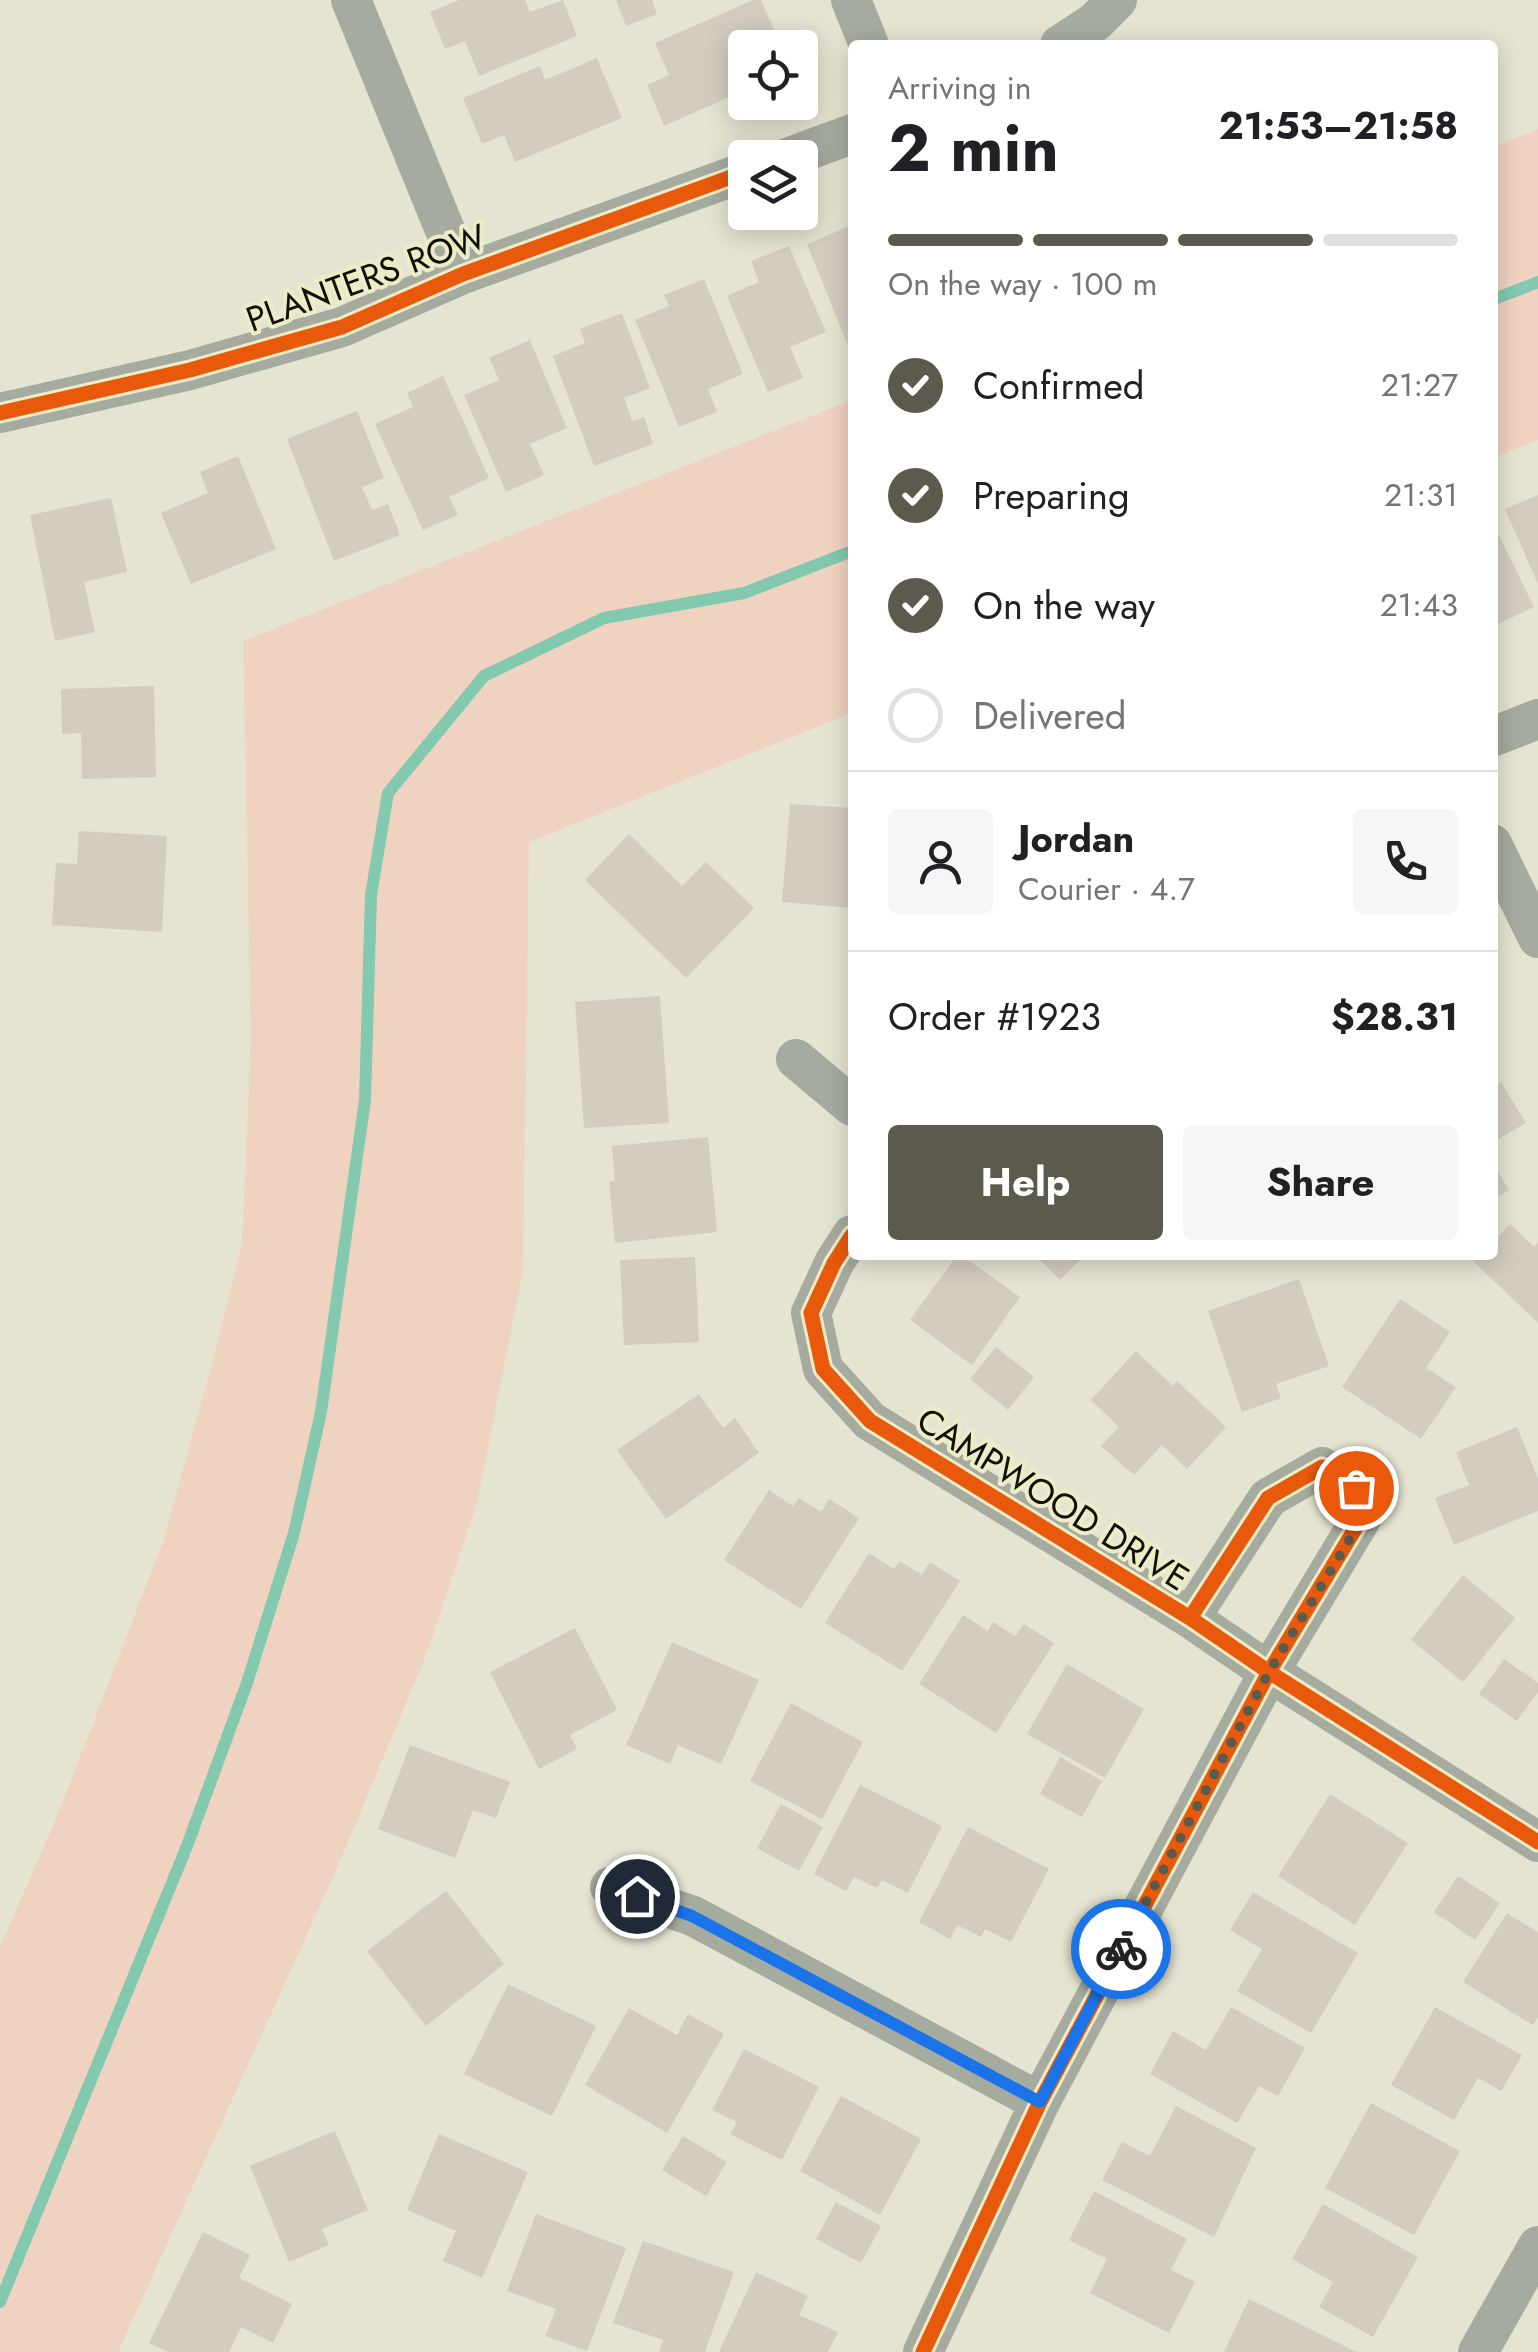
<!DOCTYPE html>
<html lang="en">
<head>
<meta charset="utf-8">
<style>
  :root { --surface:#fff; --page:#f6f6f6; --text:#202124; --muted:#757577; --line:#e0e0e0; --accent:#5b5a4c }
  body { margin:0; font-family:Jost,sans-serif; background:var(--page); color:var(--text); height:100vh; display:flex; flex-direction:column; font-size:38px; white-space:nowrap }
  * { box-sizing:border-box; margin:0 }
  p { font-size:32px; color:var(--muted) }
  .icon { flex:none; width:55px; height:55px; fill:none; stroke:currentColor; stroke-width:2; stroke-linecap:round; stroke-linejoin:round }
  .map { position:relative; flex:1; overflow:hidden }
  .panel { position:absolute; left:848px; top:40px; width:650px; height:1220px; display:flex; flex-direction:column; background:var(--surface); border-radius:10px; box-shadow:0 5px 25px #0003 }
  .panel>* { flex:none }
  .controls { position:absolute; left:728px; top:30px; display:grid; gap:20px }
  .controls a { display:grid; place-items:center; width:90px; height:90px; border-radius:10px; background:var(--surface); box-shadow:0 5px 25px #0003; font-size:50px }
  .pin { position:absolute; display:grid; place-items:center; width:85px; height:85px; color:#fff; margin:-42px; border:5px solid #fff; border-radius:50%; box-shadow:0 2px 10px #0007 }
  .courier { position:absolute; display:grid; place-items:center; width:100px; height:100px; margin:-50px; border:8px solid #1a73e8; border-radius:50%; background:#fff; color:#222; box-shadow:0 2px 12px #0007 }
  .head em { font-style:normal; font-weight:700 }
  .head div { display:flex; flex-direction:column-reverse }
  .head { display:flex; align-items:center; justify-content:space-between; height:170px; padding:0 40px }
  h1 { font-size:65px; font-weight:700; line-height:75px }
  .bar { display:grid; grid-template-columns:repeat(4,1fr); gap:15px 10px; align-content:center; height:120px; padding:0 40px }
  .bar i { height:12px; border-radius:8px; background:var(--line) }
  .bar .current { background:var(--accent) }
  .bar p { grid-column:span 4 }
  .line { display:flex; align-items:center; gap:25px; padding:0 40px; border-top:2px solid var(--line) }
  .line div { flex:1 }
  .round { display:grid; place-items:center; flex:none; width:105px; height:105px; border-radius:10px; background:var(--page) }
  ol { padding:0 40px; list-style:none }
  li { display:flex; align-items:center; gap:30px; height:110px }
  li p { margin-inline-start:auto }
  li .icon { padding:10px; border-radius:50%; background:var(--accent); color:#fff; stroke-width:4 }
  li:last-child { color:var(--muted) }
  li i { width:55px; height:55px; border:5px solid var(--line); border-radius:50% }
  .button { display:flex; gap:20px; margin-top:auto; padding:20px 40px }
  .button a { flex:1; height:115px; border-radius:10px; background:var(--accent); color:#fff; font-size:40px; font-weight:700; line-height:115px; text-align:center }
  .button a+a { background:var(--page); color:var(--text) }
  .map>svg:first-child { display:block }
  .green { fill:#f0d2c0 }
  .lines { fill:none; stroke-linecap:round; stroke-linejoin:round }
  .stream { stroke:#82c9b0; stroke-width:12 }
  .building { fill:#d2cdbf }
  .street { stroke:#a6ab9f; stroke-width:40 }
  .cycleway-casing { stroke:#edecc9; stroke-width:21 }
  .cycleway { stroke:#e8590c; stroke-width:15 }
  .done { stroke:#5b5a4c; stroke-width:10; stroke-dasharray:0 18 }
  .route { stroke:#1a73e8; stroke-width:12 }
  .labels { text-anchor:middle; stroke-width:8; stroke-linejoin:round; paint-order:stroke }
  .street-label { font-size:35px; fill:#111005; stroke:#edecc9 }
</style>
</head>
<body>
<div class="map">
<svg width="1538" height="2352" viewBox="0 0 1538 2352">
  <rect width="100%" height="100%" fill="#e5e4d1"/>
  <path class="green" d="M1538 129V440L1493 458V147Z
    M852 400V713L529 842 523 1270 477 1503 427 1653 337 1868 118 2352H0V1947L58 1814 164 1539 216 1349 242 1243 251 1038 243 641Z"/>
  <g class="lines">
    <path class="stream" d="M1492 300 1538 282
      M0 2302 187 1846 247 1683 294 1533 321 1412 365 1100 371 895 388 793 484 676 604 618 744 593 852 551"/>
  </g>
  <path class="building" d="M459 0H525L530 12 563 0 577 36 479 76 465 41 445 49 430 12Z
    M616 0H652L657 14 626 26Z
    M753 0H761L778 39 758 48H745V90L664 126 647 85 669 75 655 43Z
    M597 58 622 118 515 162 504 135 482 144 463 98 540 66 545 80Z
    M852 225V356L807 244Z
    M789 246 826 332 790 347 803 378 768 392 727 296 759 282 751 261Z
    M704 279 743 374 708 389 717 412 679 427 635 320 669 306 664 295Z
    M622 313 650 388 624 398 632 421 644 417 653 444 594 466 553 356 585 343 580 329Z
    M530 340 567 428 530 444 544 475 506 492 464 395 499 380 489 358Z
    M443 376 489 478 449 497 458 515 423 530 375 424 413 407 407 393Z
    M357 411 384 478 362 487 372 510 388 504 400 535 334 561 287 439Z
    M238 456 276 549 191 584 161 513 208 493 200 472Z
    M1538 495V584L1505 509Z
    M111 498 127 572 84 582 95 632 55 641 30 515Z
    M1492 521 1534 607 1492 627Z
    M154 686 156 777 82 779 81 733 62 734 61 689Z
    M790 804 852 808V908L782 902Z
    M79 831 167 836 162 932 52 925 56 863 77 864Z
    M629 834 682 886 706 862 754 908 686 978 585 880Z
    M660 996 669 1123 584 1128 575 1002Z
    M1501 1082 1526 1123 1492 1143V1087Z
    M708 1137 717 1232 615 1243 609 1182 615 1181 612 1146Z
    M1492 1162 1509 1190 1492 1201Z
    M1510 1224 1534 1247 1538 1242V1323L1474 1262 1481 1255H1492V1243Z
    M957 1255H961L1020 1297 972 1365 910 1320Z
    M1035 1255H1085L1060 1280Z
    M695 1257 699 1342 624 1345 620 1260Z
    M1299 1279 1329 1366 1276 1384 1281 1398 1242 1412 1208 1311Z
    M1400 1299 1450 1332 1426 1368 1456 1387 1421 1439 1342 1387Z
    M996 1347 1034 1377 1008 1410 970 1379Z
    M1136 1351 1173 1386 1177 1381 1226 1427 1187 1469 1162 1445 1134 1475 1101 1446 1119 1427 1091 1400Z
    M699 1394 723 1428 735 1418 759 1453 666 1519 617 1450Z
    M1517 1427 1538 1479V1511L1454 1545 1435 1498 1469 1485 1456 1452Z
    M769 1490 793 1506 799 1498 821 1512 829 1499 859 1518 801 1609 724 1560Z
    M869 1553 894 1569 900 1561 922 1575 930 1562 960 1581 902 1671 825 1623Z
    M1463 1575 1515 1618 1463 1682 1411 1640Z
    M963 1615 988 1631 993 1622 1015 1636 1024 1624 1054 1643 996 1733 919 1684Z
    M575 1628 617 1710 570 1735 577 1749 539 1769 490 1672Z
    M672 1642 759 1680 721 1764 678 1745 670 1764 626 1745Z
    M1504 1659 1538 1683V1692L1517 1721 1479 1694Z
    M1067 1664 1144 1709 1105 1778 1027 1734Z
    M791 1703 863 1742 822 1819 750 1781Z
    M410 1745 510 1782 496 1818 473 1810 455 1858 378 1829Z
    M1060 1757 1102 1781 1082 1817 1040 1794Z
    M860 1785 942 1826 908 1893 882 1880 877 1888 854 1877 846 1891 814 1874Z
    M1330 1794 1408 1843 1355 1925 1278 1876Z
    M781 1804 823 1827 799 1871 757 1848Z
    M968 1827 1049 1869 1011 1942 985 1929 981 1937 957 1925 950 1939 919 1922Z
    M1458 1876 1500 1903 1475 1940 1434 1912Z
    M446 1891 504 1964 426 2026 367 1951Z
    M1253 1892 1358 1953 1311 2033 1237 1991 1262 1949 1230 1930Z
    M1507 1913 1538 1932V2017L1533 2025 1463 1982Z
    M508 1984 596 2026 552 2116 464 2074Z
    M1231 2007 1305 2048 1278 2096 1259 2086 1237 2123 1150 2074 1173 2031 1206 2050Z
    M1435 2007 1522 2055 1501 2091 1478 2078 1454 2120 1391 2085Z
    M629 2008 677 2035 688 2014 724 2034 667 2133 585 2085Z
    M744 2049 819 2087 782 2160 730 2134 737 2122 712 2110Z
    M841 2096 921 2139 880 2215 800 2171Z
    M1371 2103 1460 2151 1414 2235 1325 2188Z
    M1176 2106 1256 2148 1214 2237 1102 2180 1122 2142 1150 2156Z
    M335 2131 368 2210 322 2229 329 2245 289 2262 250 2166Z
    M439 2134 528 2172 482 2278 443 2261 456 2231 407 2210Z
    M683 2136 727 2162 706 2196 662 2170Z
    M1094 2191 1187 2239 1171 2270 1195 2282 1169 2333 1090 2293 1107 2259 1069 2240Z
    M836 2202 881 2226 861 2263 816 2239Z
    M1323 2204 1418 2257 1373 2337 1319 2307 1333 2282 1292 2259Z
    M536 2214 626 2248 587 2351 545 2336 556 2309 507 2291Z
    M203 2232 250 2255 239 2278 292 2304 273 2343 241 2327 229 2352H168L149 2343Z
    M643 2241 734 2272 705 2352H659L663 2340 613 2323Z
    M756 2272 808 2296 799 2315 838 2332 828 2352H719Z
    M1249 2299 1357 2352H1224Z"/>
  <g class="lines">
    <path class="street" d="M351 0 463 274
      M851 0 869 45
      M1060 45 1095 22 1117 0
      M787 158 852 134
      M0 413 190 370 342 327 463 274 745 172
      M1492 737 1538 719
      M1492 844 1538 938
      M796 1059 852 1106
      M852 1235 834 1263 811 1313 823 1369 870 1421 1190 1618 1269 1672 1538 1842
      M610 1887 693 1916 1040 2102
      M923 2352 1040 2102 1269 1672 1361 1519 1355 1488 1322 1467 1268 1498 1190 1618
      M1478 2352 1538 2246"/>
    <defs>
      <path id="cycleway" d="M0 413 190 370 342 327 463 274 745 172
        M852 1235 834 1263 811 1313 823 1369 870 1421 1190 1618 1269 1672 1538 1842
        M923 2352 1040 2102 1269 1672 1361 1519 1355 1488 1322 1467 1268 1498 1190 1618"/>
    </defs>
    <use href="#cycleway" class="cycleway-casing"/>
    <use href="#cycleway" class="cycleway"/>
  </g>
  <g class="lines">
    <path class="done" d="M1121 1949 1269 1672 1362 1519 1356 1488"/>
    <path class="route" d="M637 1896 692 1916 1040 2102 1121 1949"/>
  </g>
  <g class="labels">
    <g class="street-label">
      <text transform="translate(366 278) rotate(-20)" y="12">PLANTERS ROW</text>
      <text transform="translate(1053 1499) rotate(32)" y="12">CAMPWOOD DRIVE</text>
    </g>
  </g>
</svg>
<div class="controls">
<a><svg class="icon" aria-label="locate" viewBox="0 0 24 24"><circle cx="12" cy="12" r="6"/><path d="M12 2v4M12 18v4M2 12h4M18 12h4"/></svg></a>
<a><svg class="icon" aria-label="layers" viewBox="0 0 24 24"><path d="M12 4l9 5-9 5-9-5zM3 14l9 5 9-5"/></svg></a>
</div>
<div class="pin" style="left:1356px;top:1488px;background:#ea580c"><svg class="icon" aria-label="bag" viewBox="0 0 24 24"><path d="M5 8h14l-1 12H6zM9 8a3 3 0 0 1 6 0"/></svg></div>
<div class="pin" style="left:637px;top:1896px;background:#1f2937"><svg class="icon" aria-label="home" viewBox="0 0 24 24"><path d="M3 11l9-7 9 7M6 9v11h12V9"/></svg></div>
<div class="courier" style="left:1121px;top:1949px"><svg class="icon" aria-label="bike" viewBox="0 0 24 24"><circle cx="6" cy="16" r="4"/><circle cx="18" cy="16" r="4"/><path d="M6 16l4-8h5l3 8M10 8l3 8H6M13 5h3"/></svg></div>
<section class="panel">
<div class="head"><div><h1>2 min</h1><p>Arriving in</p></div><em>21:53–21:58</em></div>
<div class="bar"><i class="current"></i><i class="current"></i><i class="current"></i><i></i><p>On the way · 100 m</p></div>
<ol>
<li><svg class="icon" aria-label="check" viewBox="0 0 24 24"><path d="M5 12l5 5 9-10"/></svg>Confirmed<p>21:27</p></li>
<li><svg class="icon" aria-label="check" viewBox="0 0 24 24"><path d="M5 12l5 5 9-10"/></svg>Preparing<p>21:31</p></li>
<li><svg class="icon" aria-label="check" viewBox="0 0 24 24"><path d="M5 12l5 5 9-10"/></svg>On the way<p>21:43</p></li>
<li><i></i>Delivered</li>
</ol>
<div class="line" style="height:180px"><a class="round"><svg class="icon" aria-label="person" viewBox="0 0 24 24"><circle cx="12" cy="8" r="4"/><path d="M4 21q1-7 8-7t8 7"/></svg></a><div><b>Jordan</b><p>Courier · 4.7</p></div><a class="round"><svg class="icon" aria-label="phone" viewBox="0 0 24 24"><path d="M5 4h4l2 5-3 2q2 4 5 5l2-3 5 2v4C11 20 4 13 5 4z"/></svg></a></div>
<div class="line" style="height:130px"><div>Order #1923</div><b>$28.31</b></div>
<div class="button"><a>Help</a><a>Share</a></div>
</section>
</div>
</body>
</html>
